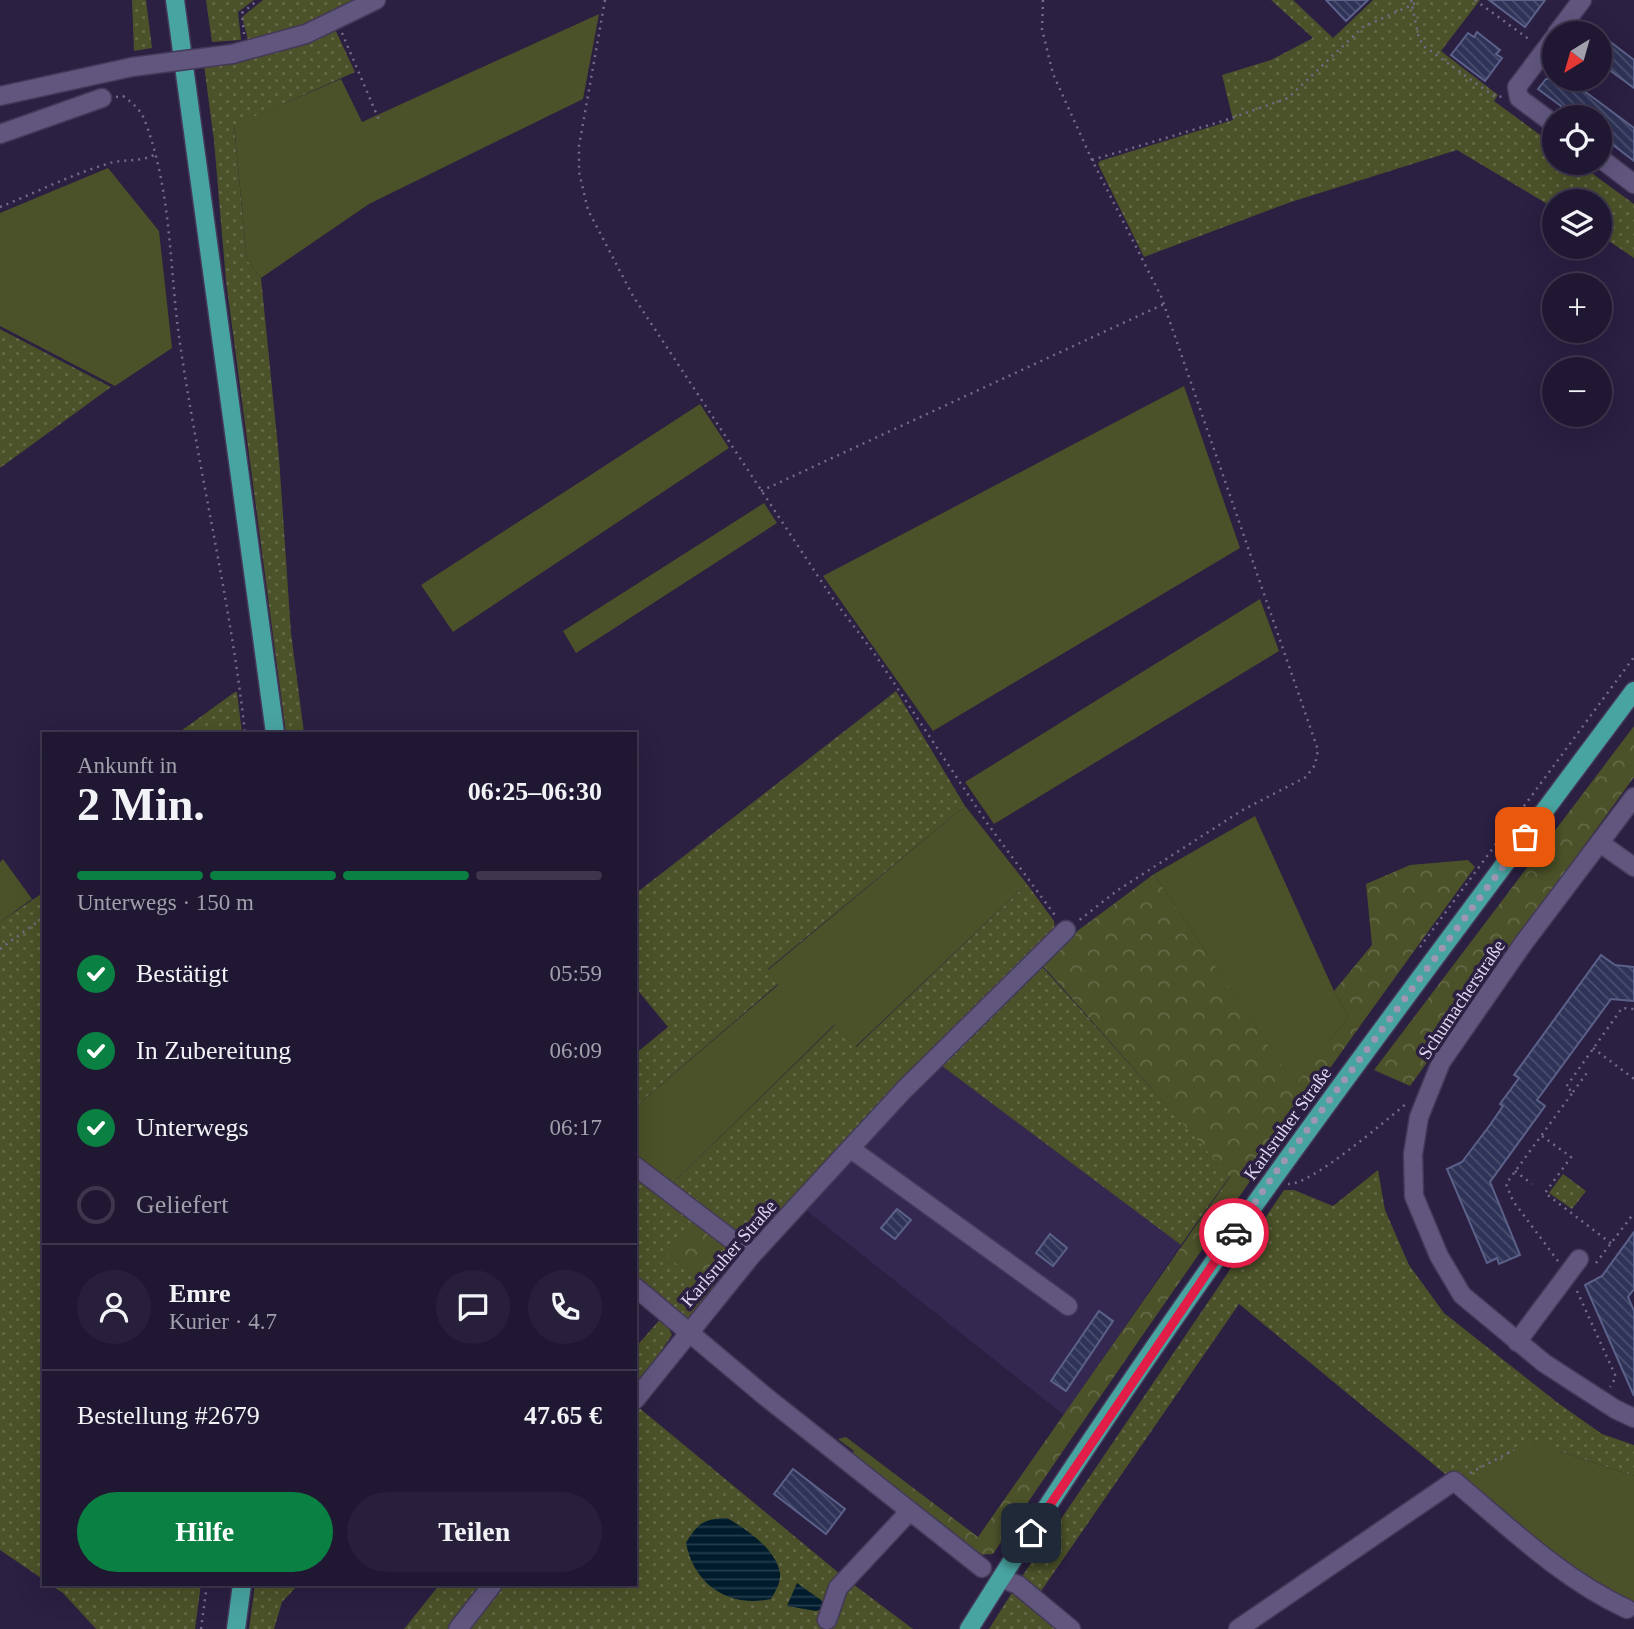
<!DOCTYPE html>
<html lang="de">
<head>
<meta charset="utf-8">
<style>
  :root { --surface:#201732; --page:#28203a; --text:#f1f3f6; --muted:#a29fac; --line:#3d364d; --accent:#0b8043 }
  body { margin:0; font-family:Georgia,serif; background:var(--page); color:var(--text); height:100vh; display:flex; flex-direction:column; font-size:26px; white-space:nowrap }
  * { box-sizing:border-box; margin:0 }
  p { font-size:23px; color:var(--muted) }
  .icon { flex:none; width:38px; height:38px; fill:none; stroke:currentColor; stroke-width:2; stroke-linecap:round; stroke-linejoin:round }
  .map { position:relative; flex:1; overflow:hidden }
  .drawer { position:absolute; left:42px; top:732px; width:595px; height:854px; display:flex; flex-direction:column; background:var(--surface); border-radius:0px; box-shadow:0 7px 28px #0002,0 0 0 2px var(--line) }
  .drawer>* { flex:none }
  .needle { width:46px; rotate:217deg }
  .tools { position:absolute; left:1542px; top:21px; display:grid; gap:14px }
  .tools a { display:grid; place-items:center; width:70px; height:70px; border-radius:50%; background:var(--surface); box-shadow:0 7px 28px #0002,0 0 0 2px var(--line); font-size:35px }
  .pin { position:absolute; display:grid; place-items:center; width:60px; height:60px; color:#fff; margin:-30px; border-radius:14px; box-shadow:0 4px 10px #0006 }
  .courier { position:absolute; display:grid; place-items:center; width:70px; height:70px; margin:-35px; border:5px solid #e11d48; border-radius:50%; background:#fff; color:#222; box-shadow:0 2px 9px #0007 }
  .summary em { font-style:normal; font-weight:700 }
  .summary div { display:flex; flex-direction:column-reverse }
  .summary { display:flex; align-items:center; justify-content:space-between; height:119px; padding:0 35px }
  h1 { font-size:46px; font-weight:700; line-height:52px }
  .bar { display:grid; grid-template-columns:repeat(4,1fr); gap:10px 7px; align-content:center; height:84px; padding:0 35px }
  .bar i { height:9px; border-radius:5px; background:var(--line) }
  .bar .active { background:var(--accent) }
  .bar p { grid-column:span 4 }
  .line { display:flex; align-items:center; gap:18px; padding:0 35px; border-top:2px solid var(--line) }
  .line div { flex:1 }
  .round { display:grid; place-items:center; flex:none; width:74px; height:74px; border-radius:37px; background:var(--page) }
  ol { padding:0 35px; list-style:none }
  li { display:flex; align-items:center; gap:21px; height:77px }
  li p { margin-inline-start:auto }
  li .icon { padding:7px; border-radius:50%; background:var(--accent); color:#fff; stroke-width:4 }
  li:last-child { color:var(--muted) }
  li i { width:38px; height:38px; border:4px solid var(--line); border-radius:50% }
  .primary-button { display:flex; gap:14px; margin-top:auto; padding:14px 35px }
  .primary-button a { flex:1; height:80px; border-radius:42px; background:var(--accent); color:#fff; font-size:28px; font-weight:700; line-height:80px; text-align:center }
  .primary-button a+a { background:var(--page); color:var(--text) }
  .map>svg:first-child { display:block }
  .built { fill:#342850 }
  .grass { fill:url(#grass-dots) }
  .forest { fill:url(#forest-crowns) }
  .garden { fill:#4b5128 }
  .water { fill:url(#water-rules) }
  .building { fill:url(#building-back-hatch); stroke:#5b6189; stroke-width:2 }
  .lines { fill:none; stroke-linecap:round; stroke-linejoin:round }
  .minor-casing { stroke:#443958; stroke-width:21 }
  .major-casing { stroke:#443958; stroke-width:21 }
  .path { stroke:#746b89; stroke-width:2.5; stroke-dasharray:2 5; stroke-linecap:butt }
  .minor { stroke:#61567e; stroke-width:18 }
  .major { stroke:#48a4a1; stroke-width:18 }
  .minor-bridge-casing { stroke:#443958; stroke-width:21; stroke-linecap:butt }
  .minor-bridge { stroke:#61567e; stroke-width:18 }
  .done { stroke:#9e97b2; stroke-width:7; stroke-dasharray:0 12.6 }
  .route { stroke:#e11d48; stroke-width:9 }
  .labels { text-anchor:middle; stroke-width:7; stroke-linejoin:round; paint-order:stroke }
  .street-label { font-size:19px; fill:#dcd7ee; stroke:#2b1f42 }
</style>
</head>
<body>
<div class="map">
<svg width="1634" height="1629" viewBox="0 0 1634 1629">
  <defs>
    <pattern id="grass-dots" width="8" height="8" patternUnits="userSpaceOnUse" patternTransform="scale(1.75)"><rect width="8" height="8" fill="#4b5128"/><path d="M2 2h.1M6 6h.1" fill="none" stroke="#646948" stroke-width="1.8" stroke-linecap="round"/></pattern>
    <pattern id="forest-crowns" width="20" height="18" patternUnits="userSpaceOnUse" patternTransform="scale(1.75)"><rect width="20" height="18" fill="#4b5128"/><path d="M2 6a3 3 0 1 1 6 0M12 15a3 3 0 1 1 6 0" fill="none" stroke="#646948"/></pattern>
    <pattern id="water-rules" width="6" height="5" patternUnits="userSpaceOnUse" patternTransform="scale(1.75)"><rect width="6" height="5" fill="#001c2c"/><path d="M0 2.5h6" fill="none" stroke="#253c4b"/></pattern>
    <pattern id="building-back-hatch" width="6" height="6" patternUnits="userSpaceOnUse" patternTransform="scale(1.75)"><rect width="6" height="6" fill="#2e3357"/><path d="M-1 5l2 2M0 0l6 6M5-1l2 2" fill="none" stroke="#4c506f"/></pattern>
  </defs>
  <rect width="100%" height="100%" fill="#2b1f42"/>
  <path class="built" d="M938 1063 1181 1245 1064 1415 802 1207Z"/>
  <path class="grass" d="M132 0H146L152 48 134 51Z
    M206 0H254L238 12 241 40 212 42Z
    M263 0H366L305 30 249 44 242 17Z
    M1271 0H1293L1333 38 1373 0H1480L1441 51 1498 95 1494 101 1554 145V163H1578L1634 204V258L1600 235V201H1554V208L1457 150 1291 202 1144 257 1098 164 1100 161 1233 120 1222 75 1271 60 1313 38Z
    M334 27 355 72 234 126 247 260 261 278 279 457 291 633 304 733H286L226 281 214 141 204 65Z
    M0 329 111 387 0 468Z
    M896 691 965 806 768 969 778 984 635 1107V1054L668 1027 635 987V894Z
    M235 692H237L242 733H178Z
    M1027 884 1054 921 1055 929 754 1243 744 1242 669 1187 835 1025 856 1047Z
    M44 892V1580L0 1550V922Z
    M1039 963 1230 1176 1181 1245 938 1063Z
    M1378 1170 1385 1210 1409 1265 1444 1313 1558 1403 1602 1434 1634 1445V1476L1559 1451 1463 1481 1451 1471 1445 1474 1239 1304 1037 1597 1021 1578 1284 1190H1294L1333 1206Z
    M635 1174 700 1220 714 1293 696 1316 683 1320 635 1284Z
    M1563 1174 1586 1191 1572 1209 1549 1193Z
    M663 1316 672 1335 635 1389V1348Z
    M637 1406 845 1578 913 1629H465L500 1584H635Z
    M49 1584H201L195 1629H96L63 1593Z
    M255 1584H299L282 1602 274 1629H249Z
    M440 1584H485L451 1629H404Z
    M1013 1591 1061 1629H989Z"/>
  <path class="forest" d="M1634 726V777L1410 1086 1374 1070Z
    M1468 860 1475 867C1310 1093 1150 1322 993 1554L974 1555 849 1458 854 1451 838 1439 846 1437 978 1537 1230 1177 1043 966 1072 935 1154 874 1295 1084 1348 1017 1334 991 1372 945 1366 884 1410 865Z
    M700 1220 735 1248 737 1267 714 1293 667 1257Z"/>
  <path class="garden" d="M599 14 583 99 369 204 261 278 247 260 234 125 341 79 362 122Z
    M108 168 159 231 172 348 115 386 0 326V213Z
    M1184 386 1240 548 933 731 823 576Z
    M700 404 729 448 453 632 421 585Z
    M764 503 777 523 576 653 563 631Z
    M1260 599 1279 651 994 824 965 782Z
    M965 806 1027 884 855 1047 834 1025 669 1187 635 1158V1107L778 985 768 970Z
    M1255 816 1334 991 1348 1017 1295 1085 1154 874Z
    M3 859 32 899 0 922V862Z
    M1543 1437 1559 1451 1634 1476V1605L1562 1565 1463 1481Z"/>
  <path class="water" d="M727 1518C746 1529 776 1549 780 1573 781 1583 775 1592 771 1599 729 1608 694 1585 686 1543 698 1523 703 1519 727 1518Z
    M797 1583 821 1600 824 1605 822 1609 816 1611 787 1606Z"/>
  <path class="building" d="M1326 0H1368L1346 21Z
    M1489 0H1545L1525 27Z
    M1477 32 1500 50 1496 54 1502 58 1485 81 1451 55 1468 33 1474 37Z
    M1600 34 1634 60V88L1600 63Z
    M1546 79H1568L1634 128V161L1600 135V117H1576L1538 89Z
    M1601 955 1615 965 1634 967V1001L1611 999 1537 1100 1545 1106 1490 1182 1520 1255 1499 1264 1497 1258 1487 1263 1447 1169 1462 1162 1490 1125 1503 1106 1500 1104 1519 1078 1514 1075Z
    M897 1209 911 1220 895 1239 881 1228Z
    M1634 1232V1289L1628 1297 1634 1311V1396L1585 1285 1602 1276Z
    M1050 1234 1067 1248 1053 1266 1036 1253Z
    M1099 1311 1113 1321 1066 1391 1051 1381Z
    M793 1469 845 1509 826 1534 774 1494Z"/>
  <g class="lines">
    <defs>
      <path id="minor" d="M1557 33 1582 0
        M1554 38 1517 87 1519 98 1554 124
        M232 54 306 34 376 0
        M0 96 132 67
        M0 134 102 98
        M1600 158 1634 184
        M1634 797 1523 944 1441 1062 1419 1117 1413 1154 1414 1196 1439 1256 1462 1295 1544 1363 1615 1409 1634 1418
        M1600 843 1634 867
        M851 1149 1068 1306
        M635 1166 752 1255
        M635 1287 766 1397 982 1568
        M1517 1342 1579 1259
        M635 1400 752 1255 904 1090 1066 930
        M1001 1578 1018 1585 1071 1629
        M827 1620 838 1588 910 1511
        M458 1629 493 1584
        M1238 1629 1454 1481C1509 1527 1562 1579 1627 1609"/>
      <path id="major" d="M175 0 275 733
        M236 1629 242 1584
        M969 1629C1172 1303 1405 998 1634 691"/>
    </defs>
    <use href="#minor" class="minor-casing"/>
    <use href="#major" class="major-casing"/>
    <path class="path" d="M605 0 579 146V172L588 210 633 296 831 596 874 653 987 823 1057 918
      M1043 0 1042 29 1053 74 1092 160 1161 296 1318 750 1315 765 1306 777 1241 811 1118 890 1078 921
      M1411 0 1419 39 1425 47 1494 96 1503 97
      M1475 0 1530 40
      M342 33 379 120
      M244 34 242 13 258 0
      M116 97 123 96C134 104 142 111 146 124 173 197 169 275 181 350 200 478 231 604 245 733
      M1092 160 1226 120 1288 98 1363 27 1412 5 1419 0
      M0 207C35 193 70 175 107 164 123 158 138 163 154 155
      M761 491 1164 304
      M1420 947 1634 657
      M0 949 44 917
      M1593 1048 1634 1079
      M1573 1092 1589 1070
      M1542 1136 1571 1157 1545 1193 1612 1244
      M1515 1171 1532 1184
      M1288 1184C1310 1186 1385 1121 1406 1104
      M1558 1261 1513 1201 1506 1184 1573 1092 1566 1087 1622 1008 1634 1009
      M1596 1263 1634 1213
      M1577 1291 1616 1377 1610 1387
      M1470 1473 1514 1450
      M201 1629 207 1584"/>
    <use href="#minor" class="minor"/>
    <use href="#major" class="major"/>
    <defs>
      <path id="minor-bridge" d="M132 67 232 54"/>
    </defs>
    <use href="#minor-bridge" class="minor-bridge-casing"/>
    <use href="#minor-bridge" class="minor-bridge"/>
  </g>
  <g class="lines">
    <path class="done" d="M1234 1233 1273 1176 1525 837"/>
    <path class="route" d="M1031 1533 1234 1233"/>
  </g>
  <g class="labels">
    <g class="street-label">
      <text transform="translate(1461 999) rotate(-56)" y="7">Schumacherstraße</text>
      <text transform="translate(1287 1123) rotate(-54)" y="7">Karlsruher Straße</text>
      <text transform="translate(728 1253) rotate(-49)" y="7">Karlsruher Straße</text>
    </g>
  </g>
</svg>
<div class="tools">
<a><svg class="needle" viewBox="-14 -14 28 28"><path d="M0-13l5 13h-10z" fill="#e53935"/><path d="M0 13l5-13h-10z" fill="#a29fac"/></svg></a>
<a><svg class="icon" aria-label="locate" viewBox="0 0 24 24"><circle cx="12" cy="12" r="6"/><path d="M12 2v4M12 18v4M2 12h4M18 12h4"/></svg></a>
<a><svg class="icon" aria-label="layers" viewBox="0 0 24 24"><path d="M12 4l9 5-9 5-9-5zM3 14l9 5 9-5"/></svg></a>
<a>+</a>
<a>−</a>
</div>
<div class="pin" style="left:1525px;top:837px;background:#ea580c"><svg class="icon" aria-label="bag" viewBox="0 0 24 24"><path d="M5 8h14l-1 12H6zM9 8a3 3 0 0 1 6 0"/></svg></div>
<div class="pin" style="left:1031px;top:1533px;background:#1f2937"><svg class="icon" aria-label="home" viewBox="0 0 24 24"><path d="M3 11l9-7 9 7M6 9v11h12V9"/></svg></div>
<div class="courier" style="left:1234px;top:1233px"><svg class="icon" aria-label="car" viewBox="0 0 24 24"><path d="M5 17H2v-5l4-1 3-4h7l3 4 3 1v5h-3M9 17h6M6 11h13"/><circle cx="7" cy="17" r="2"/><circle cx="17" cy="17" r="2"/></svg></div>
<section class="drawer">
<div class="summary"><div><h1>2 Min.</h1><p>Ankunft in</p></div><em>06:25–06:30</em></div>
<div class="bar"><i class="active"></i><i class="active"></i><i class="active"></i><i></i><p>Unterwegs · 150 m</p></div>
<ol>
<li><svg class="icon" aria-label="check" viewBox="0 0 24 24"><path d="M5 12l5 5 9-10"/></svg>Bestätigt<p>05:59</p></li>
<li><svg class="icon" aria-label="check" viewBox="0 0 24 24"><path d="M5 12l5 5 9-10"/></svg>In Zubereitung<p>06:09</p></li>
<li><svg class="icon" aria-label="check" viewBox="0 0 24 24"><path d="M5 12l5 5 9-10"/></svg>Unterwegs<p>06:17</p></li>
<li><i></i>Geliefert</li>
</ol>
<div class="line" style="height:126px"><a class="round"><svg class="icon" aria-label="person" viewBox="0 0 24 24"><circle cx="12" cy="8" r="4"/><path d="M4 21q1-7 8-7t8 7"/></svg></a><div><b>Emre</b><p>Kurier · 4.7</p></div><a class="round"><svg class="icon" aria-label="chat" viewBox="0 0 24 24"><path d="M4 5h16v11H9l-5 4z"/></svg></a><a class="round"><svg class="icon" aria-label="phone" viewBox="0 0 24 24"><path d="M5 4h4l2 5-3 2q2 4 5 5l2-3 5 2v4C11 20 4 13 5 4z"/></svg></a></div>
<div class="line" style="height:91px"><div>Bestellung #2679</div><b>47.65 €</b></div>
<div class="primary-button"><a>Hilfe</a><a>Teilen</a></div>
</section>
</div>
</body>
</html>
